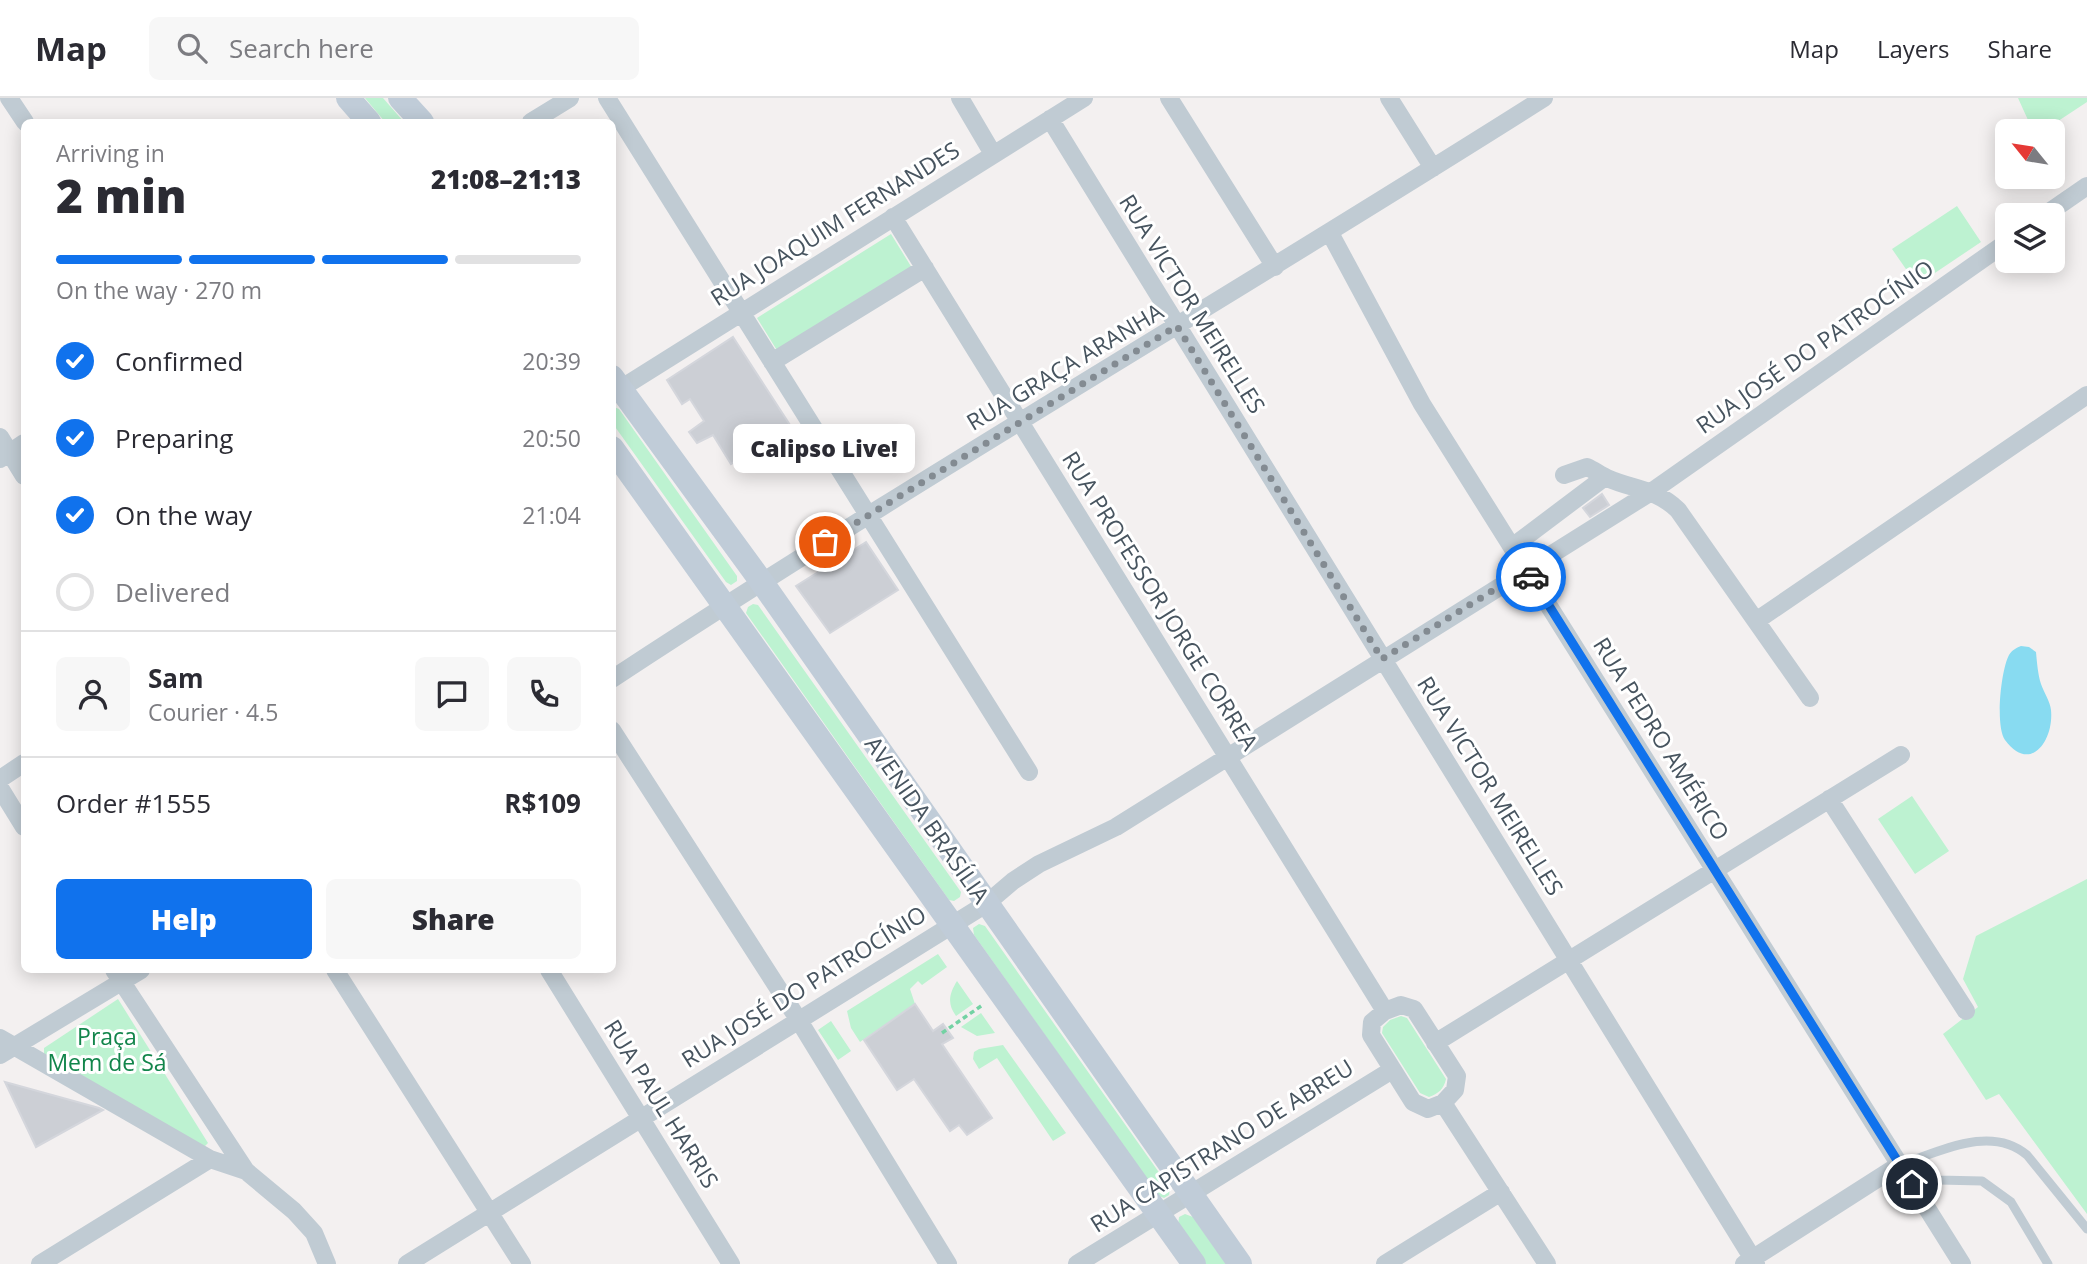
<!DOCTYPE html>
<html lang="en">
<head>
<meta charset="utf-8">
<style>
  :root { --surface:#fff; --page:#f7f7f7; --text:#2b2b33; --muted:#7c7c81; --line:#e1e1e2; --accent:#1072ed }
  body { margin:0; font-family:"Open Sans",sans-serif; background:var(--page); color:var(--text); height:100vh; display:flex; flex-direction:column; font-size:26px; white-space:nowrap }
  * { box-sizing:border-box; margin:0 }
  p { font-size:23px; color:var(--muted) }
  .icon { flex:none; width:38px; height:38px; fill:none; stroke:currentColor; stroke-width:2; stroke-linecap:round; stroke-linejoin:round }
  .map { position:relative; flex:1; overflow:hidden }
  .details { position:absolute; left:21px; top:21px; width:595px; height:854px; display:flex; flex-direction:column; background:var(--surface); border-radius:10px; box-shadow:0 4px 18px #0003 }
  .details>* { flex:none }
  .needle { width:46px; rotate:300deg }
  .buttons { position:absolute; left:1995px; top:21px; display:grid; gap:14px }
  .buttons a { display:grid; place-items:center; width:70px; height:70px; border-radius:10px; background:var(--surface); box-shadow:0 4px 18px #0003; font-size:35px }
  .pin { position:absolute; display:grid; place-items:center; width:60px; height:60px; color:#fff; margin:-30px; border:4px solid #fff; border-radius:50%; box-shadow:0 2px 7px #0007 }
  .courier { position:absolute; display:grid; place-items:center; width:70px; height:70px; margin:-35px; border:5px solid #1072ed; border-radius:50%; background:#fff; color:#222; box-shadow:0 2px 9px #0007 }
  .bubble { position:absolute; height:49px; border-radius:10px; background:var(--surface); box-shadow:0 4px 18px #0003; font-size:23px; font-weight:800; line-height:49px; text-align:center }
  .overview em { font-style:normal; font-weight:800 }
  .overview div { display:flex; flex-direction:column-reverse }
  .overview { display:flex; align-items:center; justify-content:space-between; height:119px; padding:0 35px }
  h1 { font-size:46px; font-weight:800; line-height:52px }
  .bar { display:grid; grid-template-columns:repeat(4,1fr); gap:10px 7px; align-content:center; height:84px; padding:0 35px }
  .bar i { height:9px; border-radius:5px; background:var(--line) }
  .bar .active { background:var(--accent) }
  .bar p { grid-column:span 4 }
  .line { display:flex; align-items:center; gap:18px; padding:0 35px; border-top:2px solid var(--line) }
  .line div { flex:1 }
  .round { display:grid; place-items:center; flex:none; width:74px; height:74px; border-radius:10px; background:var(--page) }
  ol { padding:0 35px; list-style:none }
  li { display:flex; align-items:center; gap:21px; height:77px }
  li p { margin-inline-start:auto }
  li .icon { padding:7px; border-radius:50%; background:var(--accent); color:#fff; stroke-width:4 }
  li:last-child { color:var(--muted) }
  li i { width:38px; height:38px; border:4px solid var(--line); border-radius:50% }
  .action { display:flex; gap:14px; margin-top:auto; padding:14px 35px }
  .action a { flex:1; height:80px; border-radius:10px; background:var(--accent); color:#fff; font-size:28px; font-weight:800; line-height:80px; text-align:center }
  .action a+a { background:var(--page); color:var(--text) }
  header { display:flex; align-items:center; gap:42px; box-sizing:border-box; height:98px; padding:0 35px; background:var(--surface); border-bottom:2px solid var(--line) }
  header strong { font-size:33px }
  nav { display:flex; gap:38px; margin-inline-start:auto; font-size:24px }
  .search { width:490px; height:63px; background:var(--page); display:flex; align-items:center; gap:18px; box-sizing:border-box; padding:0 24px; border-radius:10px; color:var(--muted); font-size:26px }
  .map>svg:first-child { display:block }
  .green { fill:#bdf2d1 }
  .water { fill:#88dbf1 }
  .building { fill:#cccfd5; stroke:#d4d6dc; stroke-width:2 }
  .lines { fill:none; stroke-linecap:round; stroke-linejoin:round }
  .path { stroke:#73d2a3; stroke-width:3.5; stroke-dasharray:5 3.5; stroke-linecap:butt }
  .service { stroke:#c0cbd3; stroke-width:9 }
  .minor { stroke:#c0cbd3; stroke-width:18 }
  .secondary { stroke:#c0ccd8; stroke-width:24 }
  .done { stroke:#838b92; stroke-width:7; stroke-dasharray:0 12.6 }
  .route { stroke:#1072ed; stroke-width:9 }
  .labels { text-anchor:middle; stroke-width:6; stroke-linejoin:round; paint-order:stroke }
  .street-label { font-size:23px; fill:#47545f; stroke:#fff }
  .park-label { font-size:23px; fill:#12854b; stroke:#fff }
</style>
</head>
<body>
<header>
<strong>Map</strong>
<div class="search"><svg class="icon" aria-label="search" viewBox="0 0 24 24"><circle cx="10" cy="10" r="6"/><path d="M15 15l6 6"/></svg>Search here</div>
<nav><a>Map</a><a>Layers</a><a>Share</a></nav>
</header>
<div class="map">
<svg width="2087" height="1166" viewBox="0 0 2087 1166">
  <rect width="100%" height="100%" fill="#f3f0f0"/>
  <path class="green" d="M365 0H383L404 24H385Z
    M2018 0H2087V4L2043 33H2033Z
    M1957 108 1981 144 1917 187 1892 151Z
    M891 136 912 170 778 254 757 220Z
    M614 309 619 311 737 478V483L731 487 726 484 613 326Z
    M753 506 758 507 961 794 960 799 954 803 949 802 746 515 748 509Z
    M1912 698 1949 753 1915 776 1878 721Z
    M2087 781V1116L1999 996 1986 1002 1943 936 1978 909 1963 881 1976 838Z
    M979 826 985 828 1170 1090 1169 1097 1164 1100 1159 1098 974 837 973 830Z
    M938 856 947 869 922 887 918 883 910 891 915 906 860 944 851 930 847 913Z
    M957 883 973 906 956 918C947 906 949 896 957 883Z
    M118 901 208 1045 202 1051 44 957V950Z
    M981 915 995 935 977 938 961 929Z
    M1401 918 1407 920 1446 981C1444 991 1438 996 1429 999L1420 995 1382 935 1383 929 1390 922Z
    M831 923 851 953 838 962 818 932Z
    M1003 947 1066 1035 1053 1043 997 960 979 971 973 961 974 954 979 951Z
    M1185 1116 1193 1119 1226 1166H1206L1178 1127 1179 1119Z"/>
  <path class="water" d="M2021 548 2029 549 2036 554C2037 565 2038 577 2041 586 2044 595 2050 603 2051 612 2054 643 2030 676 2005 642 1995 628 2001 572 2009 557 2012 552 2016 550 2021 548Z"/>
  <path class="building" d="M733 239 790 327 731 366 713 337 697 345 689 334 704 323 690 301 682 306 667 282Z
    M1602 396 1609 407 1590 419 1583 410Z
    M866 444 898 492 830 535 796 488Z
    M915 906 933 933 943 926 953 940 942 946 992 1020 967 1037 959 1027 950 1033 914 981 897 992 864 942Z
    M5 984 99 1010 103 1012 36 1049Z"/>
  <g class="lines">
    <path class="path" d="M942 935 984 906"/>
    <path class="service" d="M1918 1061 1928 1076 1938 1082 1982 1083 2011 1104 2048 1166
      M1899 1067C1940 1054 1990 1026 2027 1057L2087 1131"/>
    <path class="minor" d="M9 0 25 24
      M607 0 1029 674
      M960 0 993 56
      M1169 0 1275 169
      M1389 0 1433 70
      M1050 21 1756 1166
      M531 24 570 0
      M2045 117 2087 88
      M893 119 1385 913
      M1330 135 1422 306 1962 1166
      M772 264 925 170
      M612 296 1084 0
      M0 339 24 378
      M0 361 24 345
      M1564 377 1587 369C1594 372 1600 377 1607 380 1634 392 1655 390 1678 412L1810 600
      M1512 449 1605 379
      M1756 523 2087 297
      M612 581C918 380 1235 196 1544 0
      M612 632 798 921 948 1166
      M0 681 24 665
      M0 690 24 729
      M1829 701 1966 913
      M114 872 246 1073
      M335 872 522 1166
      M549 872 731 1166
      M1401 907 1414 911 1457 978 1455 992 1443 1005 1428 1011 1413 1004 1371 937 1372 924 1385 913Z
      M0 940 210 1061 246 1073 294 1113 314 1135 327 1166
      M1435 945 1901 657
      M0 957 141 872
      M1443 1005 1547 1166
      M40 1166 210 1061
      M407 1166 986 806 1013 783 1039 766 1116 729 1651 394 2007 144
      M1077 1166 1392 972
      M1385 1166 1501 1094
      M1744 1166 1899 1067"/>
    <path class="secondary" d="M348 0 369 24
      M400 0 422 24
      M612 279 761 483 1240 1166
      M612 350 1194 1166"/>
  </g>
  <g class="lines">
    <path class="done" d="M825 444 1177 228 1382 561 1526 472 1531 479"/>
    <path class="route" d="M1531 479 1912 1086"/>
  </g>
  <g class="labels">
    <g class="street-label">
      <text transform="translate(835 126) rotate(-32)" y="8">RUA JOAQUIM FERNANDES</text>
      <text transform="translate(1192 206) rotate(58)" y="8">RUA VICTOR MEIRELLES</text>
      <text transform="translate(1815 249) rotate(-35)" y="8">RUA JOSÉ DO PATROCÍNIO</text>
      <text transform="translate(1065 269) rotate(-31)" y="8">RUA GRAÇA ARANHA</text>
      <text transform="translate(1160 503) rotate(58)" y="8">RUA PROFESSOR JORGE CORREA</text>
      <text transform="translate(1661 641) rotate(58)" y="8">RUA PEDRO AMÉRICO</text>
      <text transform="translate(1490 688) rotate(58)" y="8">RUA VICTOR MEIRELLES</text>
      <text transform="translate(927 722) rotate(55)" y="8">AVENIDA BRASÍLIA</text>
      <text transform="translate(804 889) rotate(-32)" y="8">RUA JOSÉ DO PATROCÍNIO</text>
      <text transform="translate(661 1006) rotate(58)" y="8">RUA PAUL HARRIS</text>
      <text transform="translate(1222 1048) rotate(-32)" y="8">RUA CAPISTRANO DE ABREU</text>
    </g>
    <g class="park-label">
      <text x="107" y="947">Praça<tspan x="107" dy="26">Mem de Sá</tspan></text>
    </g>
  </g>
</svg>
<div class="buttons">
<a><svg class="needle" viewBox="-14 -14 28 28"><path d="M0-13l5 13h-10z" fill="#e53935"/><path d="M0 13l5-13h-10z" fill="#7c7c81"/></svg></a>
<a><svg class="icon" aria-label="layers" viewBox="0 0 24 24"><path d="M12 4l9 5-9 5-9-5zM3 14l9 5 9-5"/></svg></a>
</div>
<div class="pin" style="left:825px;top:444px;background:#ea580c"><svg class="icon" aria-label="bag" viewBox="0 0 24 24"><path d="M5 8h14l-1 12H6zM9 8a3 3 0 0 1 6 0"/></svg></div>
<div class="pin" style="left:1912px;top:1086px;background:#1f2937"><svg class="icon" aria-label="home" viewBox="0 0 24 24"><path d="M3 11l9-7 9 7M6 9v11h12V9"/></svg></div>
<div class="courier" style="left:1531px;top:479px"><svg class="icon" aria-label="car" viewBox="0 0 24 24"><path d="M5 17H2v-5l4-1 3-4h7l3 4 3 1v5h-3M9 17h6M6 11h13"/><circle cx="7" cy="17" r="2"/><circle cx="17" cy="17" r="2"/></svg></div>
<div class="bubble" style="left:733px;top:326px;width:182px">Calipso Live!</div>
<section class="details">
<div class="overview"><div><h1>2 min</h1><p>Arriving in</p></div><em>21:08–21:13</em></div>
<div class="bar"><i class="active"></i><i class="active"></i><i class="active"></i><i></i><p>On the way · 270 m</p></div>
<ol>
<li><svg class="icon" aria-label="check" viewBox="0 0 24 24"><path d="M5 12l5 5 9-10"/></svg>Confirmed<p>20:39</p></li>
<li><svg class="icon" aria-label="check" viewBox="0 0 24 24"><path d="M5 12l5 5 9-10"/></svg>Preparing<p>20:50</p></li>
<li><svg class="icon" aria-label="check" viewBox="0 0 24 24"><path d="M5 12l5 5 9-10"/></svg>On the way<p>21:04</p></li>
<li><i></i>Delivered</li>
</ol>
<div class="line" style="height:126px"><a class="round"><svg class="icon" aria-label="person" viewBox="0 0 24 24"><circle cx="12" cy="8" r="4"/><path d="M4 21q1-7 8-7t8 7"/></svg></a><div><b>Sam</b><p>Courier · 4.5</p></div><a class="round"><svg class="icon" aria-label="chat" viewBox="0 0 24 24"><path d="M4 5h16v11H9l-5 4z"/></svg></a><a class="round"><svg class="icon" aria-label="phone" viewBox="0 0 24 24"><path d="M5 4h4l2 5-3 2q2 4 5 5l2-3 5 2v4C11 20 4 13 5 4z"/></svg></a></div>
<div class="line" style="height:91px"><div>Order #1555</div><b>R$109</b></div>
<div class="action"><a>Help</a><a>Share</a></div>
</section>
</div>
</body>
</html>
